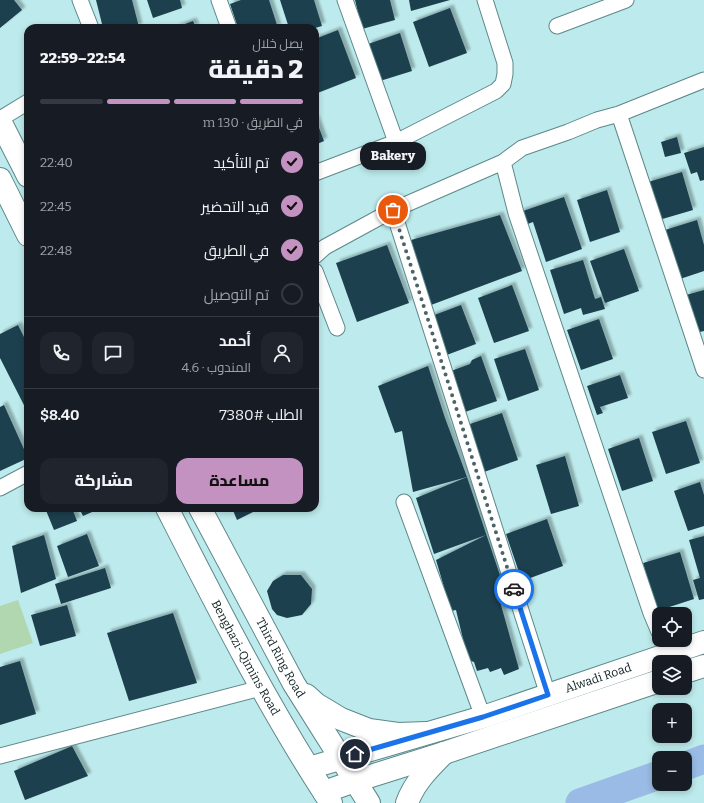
<!DOCTYPE html>
<html lang="ar">
<head>
<meta charset="utf-8">
<style>
  :root { --surface:#171b24; --page:#20242c; --text:#f1f3f6; --muted:#9ea1a6; --line:#363941; --accent:#c492c0 }
  body { margin:0; font-family:Bitter,Cairo,serif; background:var(--page); color:var(--text); direction:rtl; height:100vh; display:flex; flex-direction:column; font-size:15px; white-space:nowrap }
  * { box-sizing:border-box; margin:0 }
  p { font-size:13px; color:var(--muted) }
  .icon { flex:none; width:22px; height:22px; fill:none; stroke:currentColor; stroke-width:2; stroke-linecap:round; stroke-linejoin:round }
  .map { position:relative; flex:1; overflow:hidden; direction:ltr }
  .details { position:absolute; left:24px; top:24px; width:295px; height:488px; display:flex; flex-direction:column; background:var(--surface); border-radius:12px; box-shadow:0 2px 6px #0003; direction:rtl }
  .details>* { flex:none }
  .controls { position:absolute; left:652px; top:607px; display:grid; gap:8px }
  .controls a { display:grid; place-items:center; width:40px; height:40px; border-radius:8px; background:var(--surface); box-shadow:0 2px 6px #0003; font-size:20px }
  .pin { position:absolute; display:grid; place-items:center; width:34px; height:34px; color:#fff; margin:-17px; border:2px solid #fff; border-radius:50%; box-shadow:0 1px 4px #0007 }
  .courier { position:absolute; display:grid; place-items:center; width:40px; height:40px; margin:-20px; border:3px solid #1a73e8; border-radius:50%; background:#fff; color:#222; box-shadow:0 1px 5px #0007 }
  .bubble { position:absolute; height:28px; border-radius:12px; background:var(--surface); box-shadow:0 2px 6px #0003; font-size:13px; font-weight:800; line-height:28px; text-align:center; direction:rtl }
  .overview em { font-style:normal; font-weight:800 }
  .overview div { display:flex; flex-direction:column-reverse }
  .overview { display:flex; align-items:center; justify-content:space-between; height:68px; padding:0 16px }
  h1 { font-size:26px; font-weight:800; line-height:30px }
  .bar { display:grid; grid-template-columns:repeat(4,1fr); gap:6px 4px; align-content:center; height:48px; padding:0 16px }
  .bar i { height:5px; border-radius:3px; background:var(--line) }
  .bar .selected { background:var(--accent) }
  .bar p { grid-column:span 4 }
  .line { display:flex; align-items:center; gap:10px; padding:0 16px; border-top:1px solid var(--line) }
  .line div { flex:1 }
  .round { display:grid; place-items:center; flex:none; width:42px; height:42px; border-radius:12px; background:var(--page) }
  ol { padding:0 16px; list-style:none }
  li { display:flex; align-items:center; gap:12px; height:44px }
  li p { margin-inline-start:auto }
  li .icon { padding:4px; border-radius:50%; background:var(--accent); color:#111; stroke-width:4 }
  li:last-child { color:var(--muted) }
  li i { width:22px; height:22px; border:2px solid var(--line); border-radius:50% }
  .primary-button { display:flex; gap:8px; margin-top:auto; padding:8px 16px }
  .primary-button a { flex:1; height:46px; border-radius:12px; background:var(--accent); color:#111; font-size:16px; font-weight:800; line-height:46px; text-align:center }
  .primary-button a+a { background:var(--page); color:var(--text) }
  .map>svg:first-child { display:block }
  .green { fill:#b1d7b0 }
  .lines { fill:none; stroke-linecap:round; stroke-linejoin:round }
  .river { stroke:#99bbe5; stroke-width:29 }
  .building { fill:#1d404e; filter:url(#shadow) }
  .minor-casing { stroke:#5d888a; stroke-width:17 }
  .secondary-casing { stroke:#5d888a; stroke-width:24 }
  .primary-casing { stroke:#5d888a; stroke-width:24 }
  .minor { stroke:#fff; stroke-width:15 }
  .secondary { stroke:#fff; stroke-width:22 }
  .primary { stroke:#fff; stroke-width:22 }
  .done { stroke:#4b6567; stroke-width:4; stroke-dasharray:0 7.2 }
  .route { stroke:#1a73e8; stroke-width:5 }
  .labels { text-anchor:middle; stroke-width:4; stroke-linejoin:round; paint-order:stroke }
  .street-label { font-size:12px; fill:#0d1e1f; stroke:#fff }
</style>
</head>
<body>
<div class="map">
<svg width="704" height="803" viewBox="0 0 704 803">
  <defs>
    <filter id="shadow"><feDropShadow dx="3.5" dy="-3.5" stdDeviation="1" flood-color="#0004"/></filter>
  </defs>
  <rect width="100%" height="100%" fill="#bdeaec"/>
  <path class="green" d="M18 600 33 643 0 654V606Z"/>
  <g class="lines">
    <path class="river" d="M685 766 704 759
      M580 803 659 775"/>
  </g>
  <path class="building" d="M0 0H14L22 10 0 28Z
    M96 0H132L139 27 134 28H103Z
    M147 0H180L182 8 153 18Z
    M241 0H269L278 28H238L230 4Z
    M280 0H314L322 26 315 28H289Z
    M355 0H390L395 20 362 29Z
    M409 0H450L411 11Z
    M450 8 467 53 429 67 413 22Z
    M193 21 196 28H174Z
    M338 30 356 78 315 94V39Z
    M400 33 412 71 380 81 368 44Z
    M315 117 324 141 315 145Z
    M677 137 681 153 665 157 661 142Z
    M704 147V180L700 181 697 172 691 174 684 153Z
    M682 172 693 210 659 220 648 182Z
    M607 190 620 232 590 242 577 200Z
    M564 197 582 249 546 262 533 222 525 225 520 212Z
    M500 215 522 271 431 305 411 240Z
    M697 220 704 245V271L680 279 665 230Z
    M387 245 409 303 357 322 336 263Z
    M624 249 639 291 605 303 590 261Z
    M583 260 595 299 601 297 605 309 583 315 581 308 564 314 550 270Z
    M512 285 529 331 494 343 478 298Z
    M704 290V331L695 333 686 295Z
    M461 305 476 344 444 356 429 317Z
    M599 319 613 359 581 370 567 330Z
    M18 325 28 345V413L0 358V334Z
    M525 349 539 390 508 401 494 359Z
    M481 356 497 401 465 412 451 371 470 364 472 360Z
    M428 366 445 418 467 477 507 596 499 598 519 669 504 675 501 668 490 672 488 668 477 671 474 662 468 660 456 610 451 611 436 560 486 535 434 554 416 498 467 477 413 492 402 431 395 433 378 386Z
    M620 375 628 398 600 407 603 413 597 415 587 386Z
    M4 405 28 458 0 471V407Z
    M502 413 518 460 484 472 467 425Z
    M686 421 700 463 666 474 652 432Z
    M639 438 653 481 622 491 608 449Z
    M565 456 579 506 551 514 536 465Z
    M700 482 704 495V526L688 531 674 491Z
    M45 508H72L77 521 54 530Z
    M79 508H101L83 516Z
    M232 508H261L237 520Z
    M547 519 563 566 522 581 506 534Z
    M87 534 99 566 68 577 57 546Z
    M44 535 56 579 21 593 12 546Z
    M704 536V599L699 600 693 580 700 578 689 540Z
    M680 552 694 599 657 611 643 563Z
    M105 568 111 588 61 604 55 584Z
    M283 575H301L312 589 311 604 302 615 287 618 277 615 272 609 267 591 273 581Z
    M67 605 76 636 40 646 31 615Z
    M173 613 197 683 129 701 107 633Z
    M20 661 36 714 0 725V667Z
    M72 746 88 776 25 800 14 771Z"/>
  <g class="lines">
    <defs>
      <path id="minor" d="M80 0 91 28
        M219 0 229 28
        M345 0 396 142
        M557 26 626 0
        M619 114 704 370
        M0 119 28 102
        M503 162 516 213 651 613 659 632
        M315 173 396 142 496 91 503 84 505 74V63L485 0
        M393 210 548 695
        M315 256 325 247 393 210 503 162 522 148 568 132 597 120 619 114 704 80
        M315 271 337 328
        M0 488 28 473
        M404 502 483 717
        M0 756 261 688"/>
      <g id="secondary">
        <path d="M685 672 704 666"/>
        <path id="s1" d="M309 768 483 717 704 642"/>
        <path d="M324 792 355 781 444 753 659 681"/>
      </g>
      <g id="primary">
        <path d="M0 121 28 176"/>
        <path d="M0 179 28 235"/>
        <path id="s2" d="M167 508C218 608 269 709 331 803"/>
        <path id="s3" d="M200 508 294 684 369 803"/>
        <path d="M306 695 316 704 341 719 369 730 398 734 427 733"/>
        <path d="M407 803C414 783 429 768 444 753"/>
      </g>
    </defs>
    <use href="#minor" class="minor-casing"/>
    <use href="#secondary" class="secondary-casing"/>
    <use href="#primary" class="primary-casing"/>
    <use href="#minor" class="minor"/>
    <use href="#secondary" class="secondary"/>
    <use href="#primary" class="primary"/>
  </g>
  <g class="lines">
    <path class="done" d="M393 210 514 589"/>
    <path class="route" d="M355 754 483 717 548 695 514 589"/>
  </g>
  <g class="labels">
    <g class="street-label">
      <text dy="4" stroke="none"><textPath href="#s2" startOffset="169">Benghazi-Qimins Road</textPath></text>
      <text dy="4" stroke="none"><textPath href="#s3" startOffset="170">Third Ring Road</textPath></text>
      <text dy="4" stroke="none"><textPath href="#s1" startOffset="303">Alwadi Road</textPath></text>
    </g>
  </g>
</svg>
<div class="controls">
<a><svg class="icon" aria-label="locate" viewBox="0 0 24 24"><circle cx="12" cy="12" r="6"/><path d="M12 2v4M12 18v4M2 12h4M18 12h4"/></svg></a>
<a><svg class="icon" aria-label="layers" viewBox="0 0 24 24"><path d="M12 4l9 5-9 5-9-5zM3 14l9 5 9-5"/></svg></a>
<a>+</a>
<a>−</a>
</div>
<div class="pin" style="left:393px;top:210px;background:#ea580c"><svg class="icon" aria-label="bag" viewBox="0 0 24 24"><path d="M5 8h14l-1 12H6zM9 8a3 3 0 0 1 6 0"/></svg></div>
<div class="pin" style="left:355px;top:754px;background:#1f2937"><svg class="icon" aria-label="home" viewBox="0 0 24 24"><path d="M3 11l9-7 9 7M6 9v11h12V9"/></svg></div>
<div class="courier" style="left:514px;top:589px"><svg class="icon" aria-label="car" viewBox="0 0 24 24"><path d="M5 17H2v-5l4-1 3-4h7l3 4 3 1v5h-3M9 17h6M6 11h13"/><circle cx="7" cy="17" r="2"/><circle cx="17" cy="17" r="2"/></svg></div>
<div class="bubble" style="left:360px;top:142px;width:66px">Bakery</div>
<section class="details">
<div class="overview"><div><h1>2 دقيقة</h1><p>يصل خلال</p></div><em>22:54–22:59</em></div>
<div class="bar"><i class="selected"></i><i class="selected"></i><i class="selected"></i><i></i><p>في الطريق · 130 m</p></div>
<ol>
<li><svg class="icon" aria-label="check" viewBox="0 0 24 24"><path d="M5 12l5 5 9-10"/></svg>تم التأكيد<p>22:40</p></li>
<li><svg class="icon" aria-label="check" viewBox="0 0 24 24"><path d="M5 12l5 5 9-10"/></svg>قيد التحضير<p>22:45</p></li>
<li><svg class="icon" aria-label="check" viewBox="0 0 24 24"><path d="M5 12l5 5 9-10"/></svg>في الطريق<p>22:48</p></li>
<li><i></i>تم التوصيل</li>
</ol>
<div class="line" style="height:72px"><a class="round"><svg class="icon" aria-label="person" viewBox="0 0 24 24"><circle cx="12" cy="8" r="4"/><path d="M4 21q1-7 8-7t8 7"/></svg></a><div><b>أحمد</b><p>المندوب · 4.6</p></div><a class="round"><svg class="icon" aria-label="chat" viewBox="0 0 24 24"><path d="M4 5h16v11H9l-5 4z"/></svg></a><a class="round"><svg class="icon" aria-label="phone" viewBox="0 0 24 24"><path d="M5 4h4l2 5-3 2q2 4 5 5l2-3 5 2v4C11 20 4 13 5 4z"/></svg></a></div>
<div class="line" style="height:52px"><div>الطلب #7380</div><b>$8.40</b></div>
<div class="primary-button"><a>مساعدة</a><a>مشاركة</a></div>
</section>
</div>
</body>
</html>
